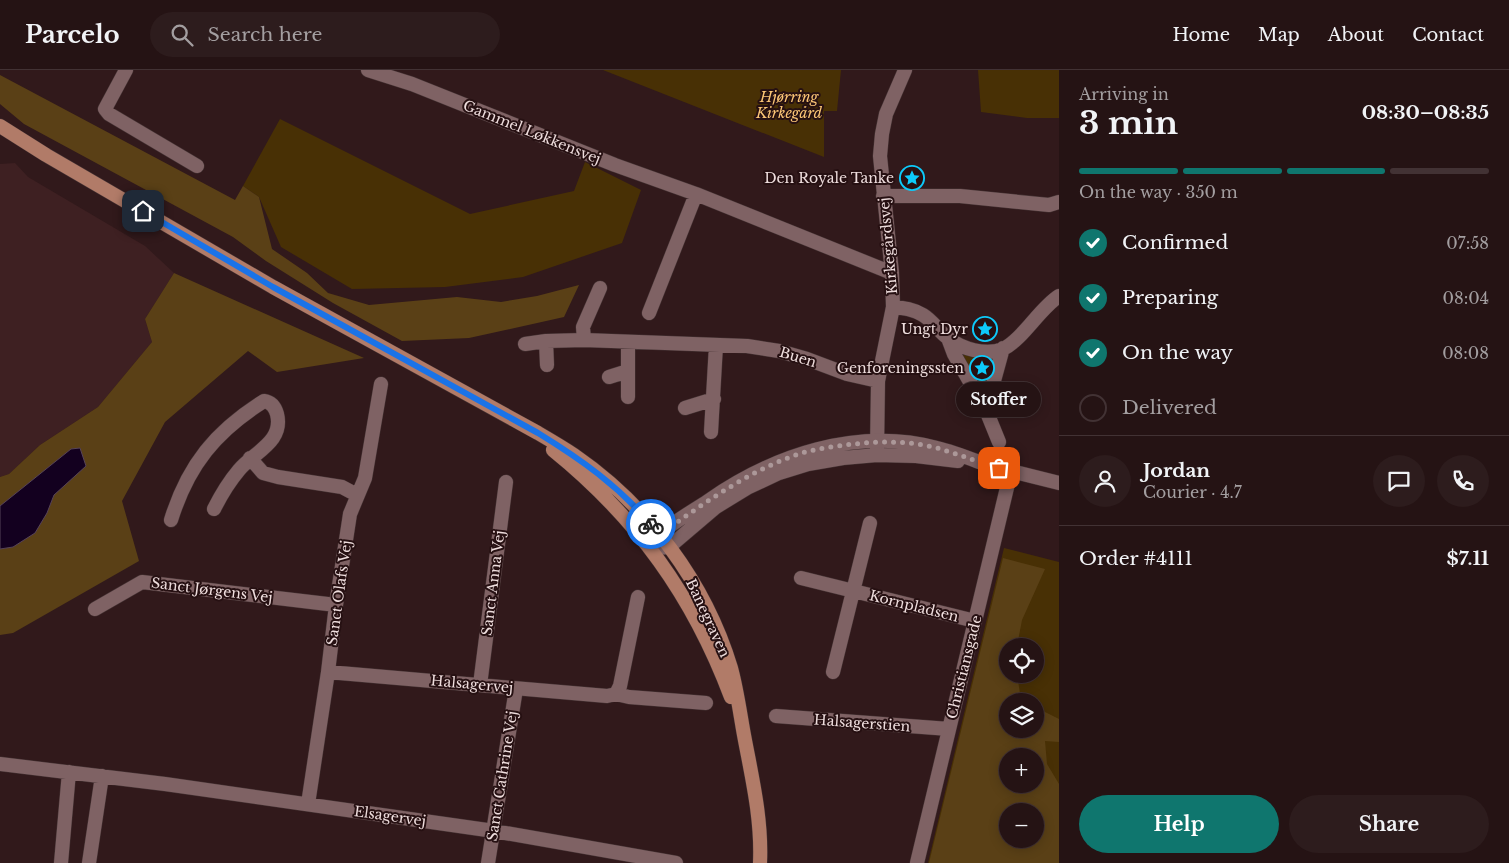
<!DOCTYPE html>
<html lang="en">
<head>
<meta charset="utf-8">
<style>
  :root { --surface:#251314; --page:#2d1c1d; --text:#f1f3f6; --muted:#a39ea0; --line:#423234; --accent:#0f766e }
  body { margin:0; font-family:"Libre Baskerville",serif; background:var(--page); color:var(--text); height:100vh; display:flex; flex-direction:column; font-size:19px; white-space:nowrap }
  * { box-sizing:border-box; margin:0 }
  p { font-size:16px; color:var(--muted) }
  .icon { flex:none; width:28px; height:28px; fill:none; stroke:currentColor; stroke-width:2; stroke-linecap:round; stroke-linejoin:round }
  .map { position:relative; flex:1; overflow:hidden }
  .panel { display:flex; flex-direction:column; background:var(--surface); width:450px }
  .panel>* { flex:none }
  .controls { position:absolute; left:999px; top:568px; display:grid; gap:10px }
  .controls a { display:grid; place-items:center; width:45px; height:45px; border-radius:50%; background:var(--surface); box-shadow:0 2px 12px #0003,0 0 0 1px var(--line); font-size:25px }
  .pin { position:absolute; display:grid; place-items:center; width:42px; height:42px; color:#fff; margin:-21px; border-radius:10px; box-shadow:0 2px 8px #0006 }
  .courier { position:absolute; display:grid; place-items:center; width:50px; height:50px; margin:-25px; border:4px solid #1a73e8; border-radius:50%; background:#fff; color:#222; box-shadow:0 1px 6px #0007 }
  .bubble { position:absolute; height:35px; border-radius:18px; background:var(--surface); box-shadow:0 2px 12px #0003,0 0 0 1px var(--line); font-size:16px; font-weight:700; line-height:35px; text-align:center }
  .head em { font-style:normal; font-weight:700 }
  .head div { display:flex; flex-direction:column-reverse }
  .head { display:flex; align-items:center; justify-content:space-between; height:85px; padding:0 20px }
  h1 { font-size:32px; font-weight:700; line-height:38px }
  .bar { display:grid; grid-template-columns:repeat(4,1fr); gap:8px 5px; align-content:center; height:60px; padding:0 20px }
  .bar i { height:6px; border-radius:4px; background:var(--line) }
  .bar .selected { background:var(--accent) }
  .bar p { grid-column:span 4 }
  .line { display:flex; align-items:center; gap:12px; padding:0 20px; border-top:1px solid var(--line) }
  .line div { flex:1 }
  .round { display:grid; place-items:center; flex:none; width:52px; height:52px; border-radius:26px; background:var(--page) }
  ol { padding:0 20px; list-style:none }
  li { display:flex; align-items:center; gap:15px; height:55px }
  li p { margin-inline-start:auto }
  li .icon { padding:5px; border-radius:50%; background:var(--accent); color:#fff; stroke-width:4 }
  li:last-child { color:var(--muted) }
  li i { width:28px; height:28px; border:2px solid var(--line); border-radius:50% }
  .cta { display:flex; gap:10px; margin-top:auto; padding:10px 20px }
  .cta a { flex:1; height:58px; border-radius:30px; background:var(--accent); color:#fff; font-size:20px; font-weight:700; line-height:58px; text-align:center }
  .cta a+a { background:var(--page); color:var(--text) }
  header { display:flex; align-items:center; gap:30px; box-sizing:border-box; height:70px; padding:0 25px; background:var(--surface); border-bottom:1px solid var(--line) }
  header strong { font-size:24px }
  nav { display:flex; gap:28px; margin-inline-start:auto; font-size:18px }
  .search { width:350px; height:45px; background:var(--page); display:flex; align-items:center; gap:12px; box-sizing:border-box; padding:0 18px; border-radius:28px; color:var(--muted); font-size:19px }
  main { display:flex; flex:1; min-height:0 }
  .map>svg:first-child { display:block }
  .built { fill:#3e2022 }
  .green { fill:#483005; fill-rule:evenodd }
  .forest { fill:#5a4016; fill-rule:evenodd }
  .water { fill:#13001f; stroke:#554258 }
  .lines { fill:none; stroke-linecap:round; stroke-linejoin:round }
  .minor-casing { stroke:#463435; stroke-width:15 }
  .tertiary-casing { stroke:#463435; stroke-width:15 }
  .primary-casing { stroke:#463435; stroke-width:15 }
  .minor { stroke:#7f6264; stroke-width:14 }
  .tertiary { stroke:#7f6264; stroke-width:14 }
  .primary { stroke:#b17b68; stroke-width:14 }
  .done { stroke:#ac9899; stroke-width:5; stroke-dasharray:0 9 }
  .route { stroke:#1a73e8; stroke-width:6 }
  .labels { text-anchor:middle; stroke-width:4; stroke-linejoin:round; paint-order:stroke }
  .park-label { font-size:14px; font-style:italic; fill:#fcc676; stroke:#261012 }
  .street-label { font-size:14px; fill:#edd; stroke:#261012 }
  .poi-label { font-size:14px; fill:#edd; stroke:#261012; text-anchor:end }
</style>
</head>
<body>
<header>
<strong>Parcelo</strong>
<div class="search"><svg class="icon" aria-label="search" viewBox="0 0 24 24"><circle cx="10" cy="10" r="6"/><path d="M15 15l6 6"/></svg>Search here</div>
<nav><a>Home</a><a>Map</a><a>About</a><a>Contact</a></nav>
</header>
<main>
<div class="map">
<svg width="1059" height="793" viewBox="0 0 1059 793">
  <rect width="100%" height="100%" fill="#31191b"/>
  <path class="built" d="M15 93 28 107 145 176 174 203 145 249 152 272 98 337 40 375 9 404 0 407V94Z"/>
  <path class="green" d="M603 0H841L837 41H824V87Z
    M978 0H1059V48H1027L981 42Z
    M280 49 470 144 574 121 585 92 641 120 622 173 523 207 445 217 352 219 281 177 259 127 243 116Z
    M962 283 977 285V289H982V286L994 287 992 299 989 298 987 303 991 304 985 325 961 284Z
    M1004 478 1059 492V793H928ZM1008 576H1035V604H1008ZM1008 631H1035V659H1008ZM1008 686H1035V714H1008ZM1008 741H1035V769H1008Z"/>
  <path class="forest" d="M0 5 235 130 243 116 259 127 272 179 307 203 328 223 369 235 457 227 501 232 537 226 579 215 564 247 469 268 402 271 333 233 266 191 233 167 24 54 0 34Z
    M174 203 364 288 277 302 248 281 165 352 122 431 139 491 13 563 0 565V407L9 404 40 375 98 337 152 272 145 249Z
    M1003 488 1045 499 1022 550 1017 576H1008V604H1017L1021 630 1024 631H1008V659H1035V637L1059 649V672L1045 671 1047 694 1059 714V793H929ZM1008 686H1035V714H1008ZM1008 741H1035V769H1008Z"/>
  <path class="water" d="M80 378 86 396 54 425 47 443 35 463 13 477 0 479V436L71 379Z"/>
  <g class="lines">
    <defs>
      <path id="minor" d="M126 0 105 39 109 44 197 96
        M368 0 412 14 615 95 696 124 892 203
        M883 126H960L1049 135 1059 132
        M893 237C904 238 913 239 923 245 933 251 939 262 948 268 962 279 986 286 1003 279 1023 269 1040 238 1059 226
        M649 243 696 124
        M948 268 954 284 986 340 999 372
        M584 270 583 257 600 218
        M546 271 547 295
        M628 272V327
        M525 274 546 271 584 270 747 276 779 281 807 289 847 304 878 311
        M609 307 628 301
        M685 338 714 329
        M986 340 1003 278
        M711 362 716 275
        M877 381 878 311 893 237 892 203 880 86 882 64 886 44 905 0
        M250 388 263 403 278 407 342 417 357 425
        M987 395 1059 413
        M171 450C188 395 216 361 264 331 271 332 275 337 277 344 284 372 254 382 239 400 228 413 221 425 214 439
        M801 508 975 551
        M95 539 142 512 336 535
        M328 602 607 626 616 624 620 616 638 527
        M833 602 870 453
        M480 615 506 412
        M616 624 629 627 706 633
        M776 646 949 659
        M0 694 165 714 494 761 676 793
        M308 734 328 602 336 535 350 444 365 408 381 314
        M61 793 69 702
        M89 793 102 706
        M488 793 516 619
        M917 793 1011 401"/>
      <path id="tertiary" d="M657 478 669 477 716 437 747 418 779 403 808 394 843 388 877 385 916 386 958 391
        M652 479C654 474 657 467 661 463 675 451 693 441 708 431 774 385 857 357 937 378 954 382 971 389 987 395"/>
      <path id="primary" d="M0 56 46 85 273 217 538 363C550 370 562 377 574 385 648 436 705 512 731 598 737 620 740 643 744 665 752 708 762 749 760 793
        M553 380C637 448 693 526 731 627"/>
    </defs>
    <use href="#minor" class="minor-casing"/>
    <use href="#tertiary" class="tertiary-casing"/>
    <use href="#primary" class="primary-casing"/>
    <use href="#minor" class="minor"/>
    <use href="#tertiary" class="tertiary"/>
    <use href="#primary" class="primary"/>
  </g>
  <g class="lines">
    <path class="done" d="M651 454 660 464C705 433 749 400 802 383 819 378 837 376 854 374 882 371 910 371 937 378 958 384 978 392 999 398"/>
    <path class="route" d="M143 141 273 217 538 363C582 390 617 415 651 454"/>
  </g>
  <defs>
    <symbol id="sight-ring" viewBox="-11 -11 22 22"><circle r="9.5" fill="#261012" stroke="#0dcafa" stroke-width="1.5"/><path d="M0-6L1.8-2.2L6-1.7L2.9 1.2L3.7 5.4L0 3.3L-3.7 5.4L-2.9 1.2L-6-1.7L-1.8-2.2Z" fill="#0dcafa"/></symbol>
  </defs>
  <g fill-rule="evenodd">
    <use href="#sight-ring" x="898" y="94" width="28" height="28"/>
    <use href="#sight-ring" x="971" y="245" width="28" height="28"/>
    <use href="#sight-ring" x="968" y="284" width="28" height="28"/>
  </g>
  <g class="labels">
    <g class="park-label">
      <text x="789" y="32">Hjørring<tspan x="789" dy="16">Kirkegård</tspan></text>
    </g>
    <g class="street-label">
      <text transform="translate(532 62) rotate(22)" y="5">Gammel Løkkensvej</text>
      <text transform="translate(888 176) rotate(-95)" y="5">Kirkegårdsvej</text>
      <text transform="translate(798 287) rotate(17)" y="5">Buen</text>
      <text transform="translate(493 513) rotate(-83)" y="5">Sanct Anna Vej</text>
      <text transform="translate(212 520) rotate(7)" y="5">Sanct Jørgens Vej</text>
      <text transform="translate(339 523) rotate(-82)" y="5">Sanct Olafs Vej</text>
      <text transform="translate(914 536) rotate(14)" y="5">Kornpladsen</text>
      <text transform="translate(708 548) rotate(65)" y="5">Banegraven</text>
      <text transform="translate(964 597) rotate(-76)" y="5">Christiansgade</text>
      <text transform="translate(472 614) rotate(5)" y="5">Halsagervej</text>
      <text transform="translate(862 653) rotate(4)" y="5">Halsagerstien</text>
      <text transform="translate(502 706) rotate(-81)" y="5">Sanct Cathrine Vej</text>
      <text transform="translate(390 746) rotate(8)" y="5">Elsagervej</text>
    </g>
    <g class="poi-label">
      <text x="894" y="113">Den Royale Tanke</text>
      <text x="968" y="264">Ungt Dyr</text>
      <text x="964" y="303">Genforeningssten</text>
    </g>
  </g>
</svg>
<div class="controls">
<a><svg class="icon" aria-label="locate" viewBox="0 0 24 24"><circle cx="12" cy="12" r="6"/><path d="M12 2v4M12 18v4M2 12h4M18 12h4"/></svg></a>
<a><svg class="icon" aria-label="layers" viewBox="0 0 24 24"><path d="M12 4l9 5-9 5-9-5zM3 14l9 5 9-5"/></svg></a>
<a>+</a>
<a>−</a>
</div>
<div class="pin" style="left:999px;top:398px;background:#ea580c"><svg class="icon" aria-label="bag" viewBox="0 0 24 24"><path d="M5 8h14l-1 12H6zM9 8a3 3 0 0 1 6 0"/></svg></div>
<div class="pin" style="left:143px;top:141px;background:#1f2937"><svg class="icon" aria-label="home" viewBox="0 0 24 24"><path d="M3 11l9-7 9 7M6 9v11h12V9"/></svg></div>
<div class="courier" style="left:651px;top:454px"><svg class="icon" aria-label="bike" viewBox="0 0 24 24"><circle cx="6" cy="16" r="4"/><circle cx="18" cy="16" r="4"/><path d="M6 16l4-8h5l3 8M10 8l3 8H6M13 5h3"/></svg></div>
<div class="bubble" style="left:956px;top:312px;width:85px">Stoffer</div>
</div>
<section class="panel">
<div class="head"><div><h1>3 min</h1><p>Arriving in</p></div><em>08:30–08:35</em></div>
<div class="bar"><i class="selected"></i><i class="selected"></i><i class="selected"></i><i></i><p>On the way · 350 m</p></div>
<ol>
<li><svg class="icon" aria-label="check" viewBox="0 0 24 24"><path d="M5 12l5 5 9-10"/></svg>Confirmed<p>07:58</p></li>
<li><svg class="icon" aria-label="check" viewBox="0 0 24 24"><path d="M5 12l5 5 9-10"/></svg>Preparing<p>08:04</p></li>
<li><svg class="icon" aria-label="check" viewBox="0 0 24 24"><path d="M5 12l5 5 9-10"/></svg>On the way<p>08:08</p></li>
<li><i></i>Delivered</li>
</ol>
<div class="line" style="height:90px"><a class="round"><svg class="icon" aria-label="person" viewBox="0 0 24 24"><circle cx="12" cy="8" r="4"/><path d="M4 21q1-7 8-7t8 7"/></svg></a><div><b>Jordan</b><p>Courier · 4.7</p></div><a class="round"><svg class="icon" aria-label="chat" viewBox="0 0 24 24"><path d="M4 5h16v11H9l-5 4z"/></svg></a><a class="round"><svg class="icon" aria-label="phone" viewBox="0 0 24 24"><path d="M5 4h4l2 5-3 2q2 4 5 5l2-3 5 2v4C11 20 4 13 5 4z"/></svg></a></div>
<div class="line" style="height:65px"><div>Order #4111</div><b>$7.11</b></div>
<div class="cta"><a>Help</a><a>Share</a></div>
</section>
</main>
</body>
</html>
